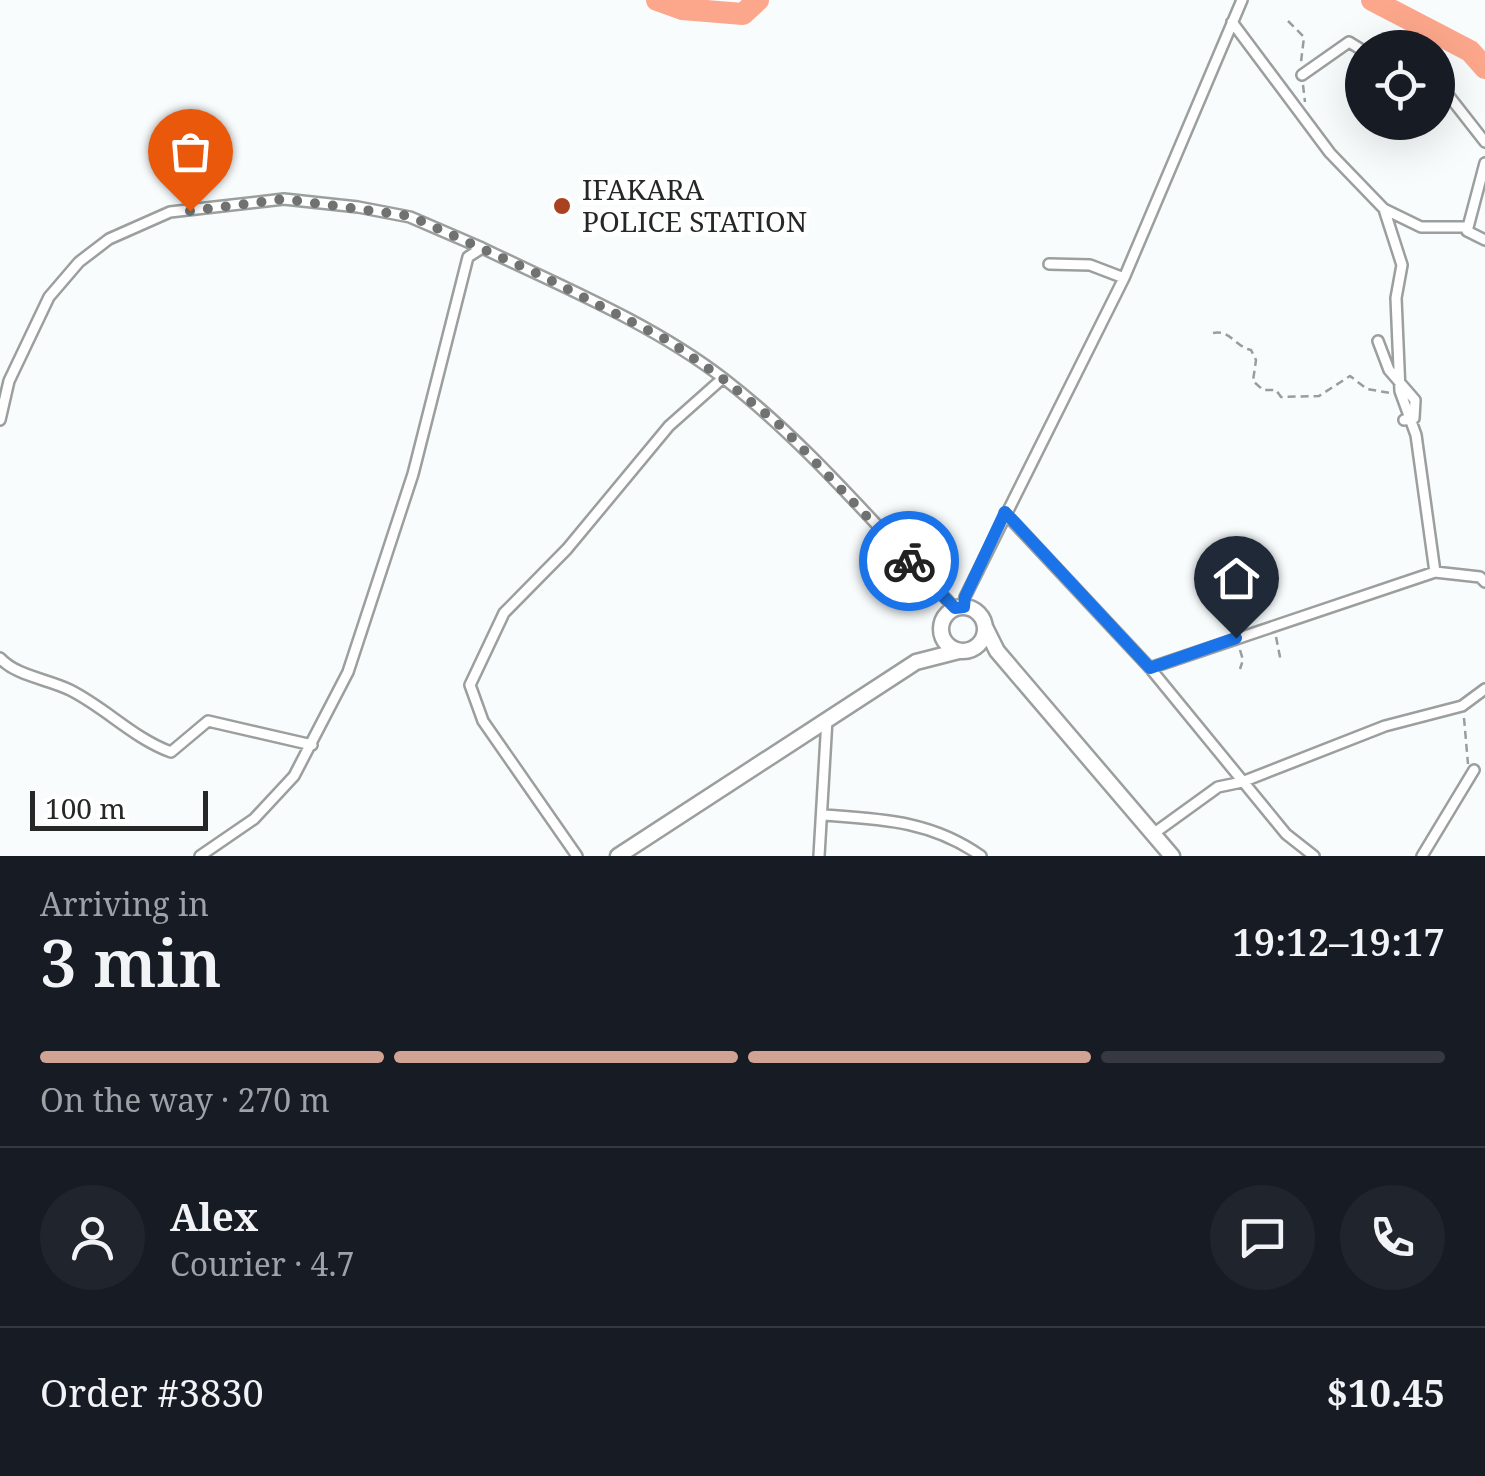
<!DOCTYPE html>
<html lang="en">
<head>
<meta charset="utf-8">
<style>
  :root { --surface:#171b24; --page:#20242c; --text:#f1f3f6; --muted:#9ea1a6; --line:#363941; --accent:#d1a395 }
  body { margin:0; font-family:"Noto Serif",serif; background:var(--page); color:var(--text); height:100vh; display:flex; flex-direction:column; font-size:38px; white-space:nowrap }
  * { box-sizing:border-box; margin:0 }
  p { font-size:32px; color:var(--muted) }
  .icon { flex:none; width:55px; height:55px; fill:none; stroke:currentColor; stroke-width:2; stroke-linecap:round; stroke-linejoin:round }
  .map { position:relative; height:856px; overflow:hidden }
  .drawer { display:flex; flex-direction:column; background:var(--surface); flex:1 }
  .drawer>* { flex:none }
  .buttons { position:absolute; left:1345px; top:30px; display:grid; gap:20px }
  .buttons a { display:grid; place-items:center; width:110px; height:110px; border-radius:50%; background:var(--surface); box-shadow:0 10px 40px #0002; font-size:50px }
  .scale { position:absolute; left:30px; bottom:25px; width:178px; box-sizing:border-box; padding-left:10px; border:5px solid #262727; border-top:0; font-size:28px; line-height:35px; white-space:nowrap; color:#262727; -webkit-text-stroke:8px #fff; paint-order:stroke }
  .pin { position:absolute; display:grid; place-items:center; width:85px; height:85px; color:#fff; margin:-102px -42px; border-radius:50% 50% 50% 0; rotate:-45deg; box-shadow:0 0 10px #0007 }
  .pin .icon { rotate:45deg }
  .courier { position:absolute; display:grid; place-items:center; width:100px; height:100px; margin:-50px; border:8px solid #1a73e8; border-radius:50%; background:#fff; color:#222; box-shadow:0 2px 12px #0007 }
  .head em { font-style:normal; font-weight:600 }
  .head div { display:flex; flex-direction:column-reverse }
  .head { display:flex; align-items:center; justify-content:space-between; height:170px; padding:0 40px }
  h1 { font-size:65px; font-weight:600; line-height:75px }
  .bar { display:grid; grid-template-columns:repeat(4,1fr); gap:15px 10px; align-content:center; height:120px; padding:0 40px }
  .bar i { height:12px; border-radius:8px; background:var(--line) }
  .bar .current { background:var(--accent) }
  .bar p { grid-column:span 4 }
  .line { display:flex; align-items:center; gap:25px; padding:0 40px; border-top:2px solid var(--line) }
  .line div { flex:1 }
  .round { display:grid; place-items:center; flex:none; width:105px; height:105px; border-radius:52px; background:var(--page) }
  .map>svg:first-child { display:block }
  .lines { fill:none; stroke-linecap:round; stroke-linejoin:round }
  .river { stroke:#fca78c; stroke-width:22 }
  .minor-casing { stroke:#9b9f9e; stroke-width:14 }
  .secondary-casing { stroke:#9b9f9e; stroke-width:19 }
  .path { stroke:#9a9d9d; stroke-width:2.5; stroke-dasharray:8 5; stroke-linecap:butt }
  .minor { stroke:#fff; stroke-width:9 }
  .secondary { stroke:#fff; stroke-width:14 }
  .done { stroke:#707272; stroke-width:10; stroke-dasharray:0 18 }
  .route { stroke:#1a73e8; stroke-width:12 }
  .poi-dot { fill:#a9421e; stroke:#fff; stroke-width:4 }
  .labels { text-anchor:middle; stroke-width:10; stroke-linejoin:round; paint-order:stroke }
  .poi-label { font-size:28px; fill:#262727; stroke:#fff; text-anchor:start }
</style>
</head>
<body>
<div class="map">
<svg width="1485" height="856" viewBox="0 0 1485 856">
  <rect width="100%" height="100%" fill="#f8fcfc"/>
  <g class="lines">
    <path class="river" d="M657 0 682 9 743 14 758 0
      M1372 0 1470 51 1485 68"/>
    <defs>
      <path id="minor" d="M1232 22 1330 153 1384 209 1402 265 1396 298 1400 391 1416 435 1435 572
        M1302 75 1349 42 1362 50
        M1438 82 1485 142
        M1485 163 1467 231 1485 240
        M1384 209 1421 227H1468
        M1049 264 1090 265 1124 278
        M1378 341 1389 370 1415 400 1414 418 1404 420
        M0 420 9 381 49 297 79 262 109 239 170 212 284 199 358 207 410 217 482 248
        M1005 513 1150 668 1286 834 1314 856
        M964 607 965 597 1124 278 1242 0
        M0 658C16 676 48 679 70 690 106 708 133 738 171 752L208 721 312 745
        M1150 668 1435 572 1480 577 1485 582
        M824 815C882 819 932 821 981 856
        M1153 834 1218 787 1242 782 1385 726 1462 706 1485 689
        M200 856 254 819 294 776 348 672 413 474 468 257 482 248C563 287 651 323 723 378 809 444 880 531 955 608
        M577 856 483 721 470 685 504 613 567 549 669 426 723 378
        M819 856 827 719
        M1422 856 1474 770"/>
      <path id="secondary" d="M941 629a22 22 0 1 1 44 0a22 22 0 1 1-44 0Z
        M985 627 997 651 1172 856
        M618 856 916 662 959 651"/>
    </defs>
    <use href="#minor" class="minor-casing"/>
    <use href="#secondary" class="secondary-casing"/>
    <path class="path" d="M1288 21 1304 37 1301 62
      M1303 85 1305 102
      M1213 333C1229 329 1236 347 1251 350L1256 360 1253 381 1263 390H1276L1281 397 1319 396 1350 376 1367 389 1390 393
      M1276 637 1281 662
      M1240 650 1243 660 1240 669
      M1464 718 1468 764"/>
    <use href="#minor" class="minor"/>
    <use href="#secondary" class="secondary"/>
  </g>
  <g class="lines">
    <path class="done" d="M190 211 284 199 410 216 538 274 669 341 722 378 783 428 909 561"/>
    <path class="route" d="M909 561 955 608 964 607 965 597 1005 512 1150 668 1236 638"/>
  </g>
  <circle class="poi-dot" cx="562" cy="206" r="10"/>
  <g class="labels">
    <g class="poi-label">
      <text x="582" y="200">IFAKARA<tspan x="582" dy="32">POLICE STATION</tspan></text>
    </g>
  </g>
</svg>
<div class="buttons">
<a><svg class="icon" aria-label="locate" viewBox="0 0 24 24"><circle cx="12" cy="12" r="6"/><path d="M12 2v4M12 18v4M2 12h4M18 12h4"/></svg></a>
</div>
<div class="scale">100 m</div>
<div class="pin" style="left:190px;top:211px;background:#ea580c"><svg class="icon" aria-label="bag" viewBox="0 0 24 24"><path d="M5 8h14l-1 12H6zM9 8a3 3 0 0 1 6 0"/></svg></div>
<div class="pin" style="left:1236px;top:638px;background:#1f2937"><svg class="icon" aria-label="home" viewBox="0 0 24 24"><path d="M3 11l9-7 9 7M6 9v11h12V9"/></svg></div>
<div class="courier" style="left:909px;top:561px"><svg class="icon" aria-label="bike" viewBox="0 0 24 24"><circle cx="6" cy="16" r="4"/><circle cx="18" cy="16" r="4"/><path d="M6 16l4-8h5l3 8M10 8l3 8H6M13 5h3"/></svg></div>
</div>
<section class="drawer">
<div class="head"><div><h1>3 min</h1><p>Arriving in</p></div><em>19:12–19:17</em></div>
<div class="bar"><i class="current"></i><i class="current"></i><i class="current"></i><i></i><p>On the way · 270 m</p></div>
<div class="line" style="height:180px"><a class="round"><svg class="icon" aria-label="person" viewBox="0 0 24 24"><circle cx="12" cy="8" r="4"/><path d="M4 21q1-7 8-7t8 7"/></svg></a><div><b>Alex</b><p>Courier · 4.7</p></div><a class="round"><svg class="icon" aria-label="chat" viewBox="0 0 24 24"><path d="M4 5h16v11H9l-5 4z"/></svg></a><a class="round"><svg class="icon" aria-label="phone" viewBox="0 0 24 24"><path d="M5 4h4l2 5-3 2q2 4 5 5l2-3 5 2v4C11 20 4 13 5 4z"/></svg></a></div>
<div class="line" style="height:130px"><div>Order #3830</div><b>$10.45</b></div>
</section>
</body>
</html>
